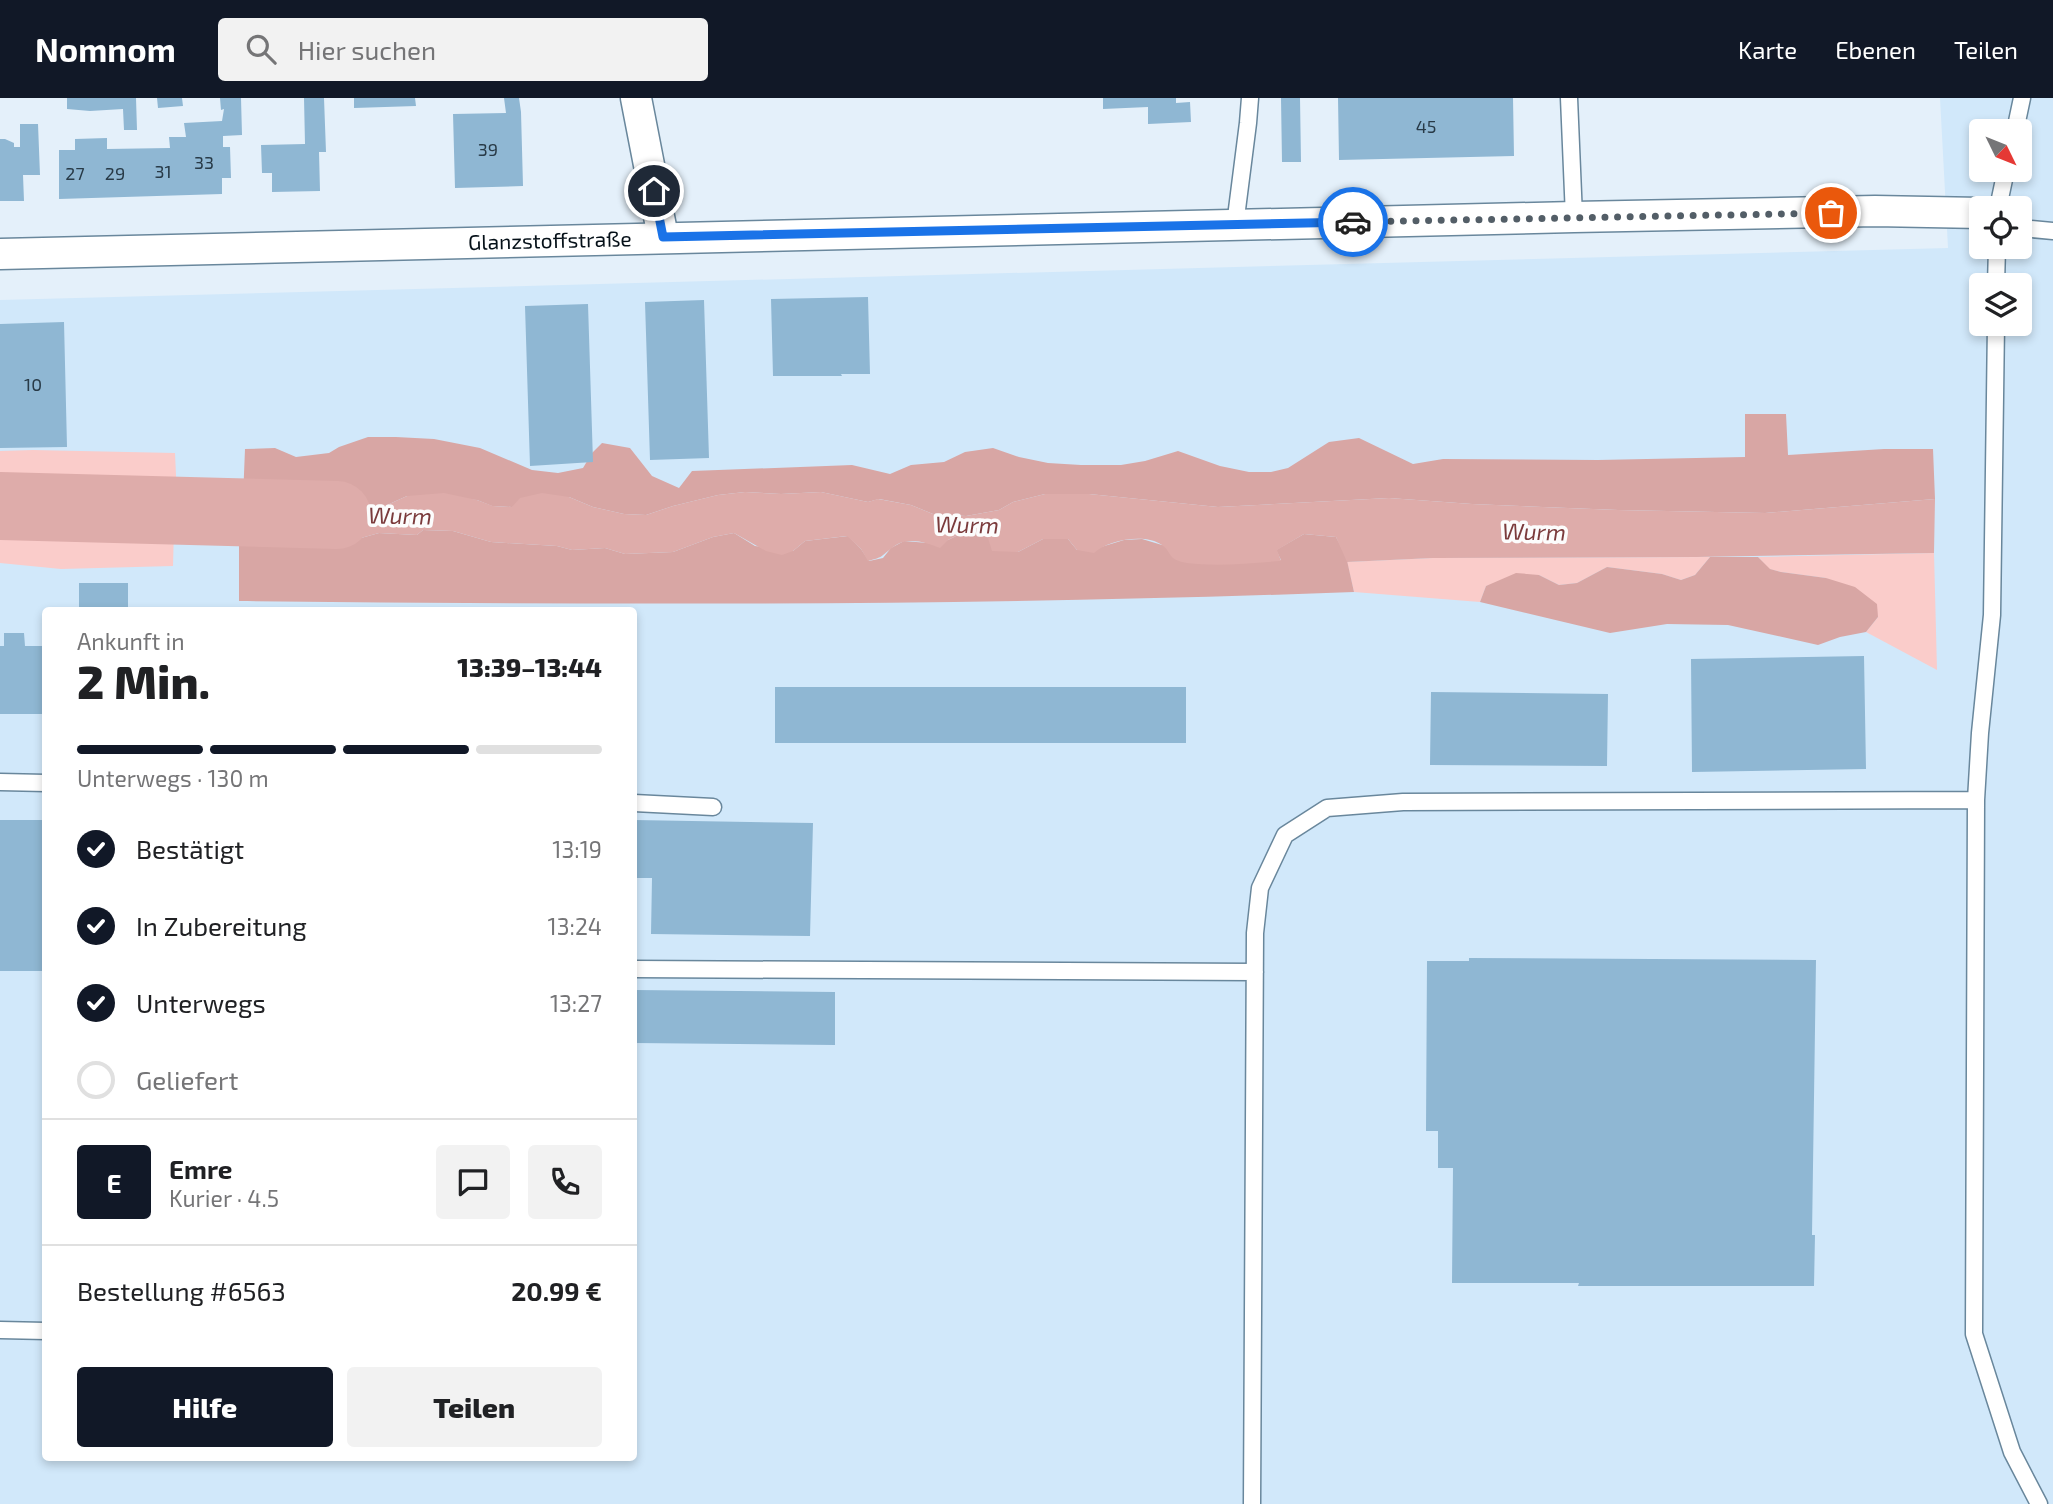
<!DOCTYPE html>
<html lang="de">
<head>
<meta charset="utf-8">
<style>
  :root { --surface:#fff; --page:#f2f2f2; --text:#202124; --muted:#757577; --line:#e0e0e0; --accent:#111827 }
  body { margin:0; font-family:"Exo 2",sans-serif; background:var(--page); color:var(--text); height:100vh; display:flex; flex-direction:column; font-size:26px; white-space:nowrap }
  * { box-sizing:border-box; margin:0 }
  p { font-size:23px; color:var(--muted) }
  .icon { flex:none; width:38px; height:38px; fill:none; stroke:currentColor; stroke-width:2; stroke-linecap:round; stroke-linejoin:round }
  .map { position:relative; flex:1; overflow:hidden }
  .sheet { position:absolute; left:42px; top:509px; width:595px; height:854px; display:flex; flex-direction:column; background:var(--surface); border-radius:7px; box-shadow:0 4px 10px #0003 }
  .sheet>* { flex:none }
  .needle { width:46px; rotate:133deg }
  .fabs { position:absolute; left:1969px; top:21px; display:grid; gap:14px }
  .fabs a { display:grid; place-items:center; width:63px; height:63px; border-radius:7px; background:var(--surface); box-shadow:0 4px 10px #0003; font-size:35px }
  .pin { position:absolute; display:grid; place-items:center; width:60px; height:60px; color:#fff; margin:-30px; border:4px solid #fff; border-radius:50%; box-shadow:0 2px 7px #0007 }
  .courier { position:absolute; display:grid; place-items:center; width:70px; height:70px; margin:-35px; border:5px solid #1a73e8; border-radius:50%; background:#fff; color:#222; box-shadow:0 2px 9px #0007 }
  .summary em { font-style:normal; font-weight:800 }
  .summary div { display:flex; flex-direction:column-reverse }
  .summary { display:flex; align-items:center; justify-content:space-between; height:119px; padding:0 35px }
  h1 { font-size:46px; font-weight:800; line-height:52px }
  .bar { display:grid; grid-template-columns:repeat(4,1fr); gap:10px 7px; align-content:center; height:84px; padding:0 35px }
  .bar i { height:9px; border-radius:5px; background:var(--line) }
  .bar .active { background:var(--accent) }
  .bar p { grid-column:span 4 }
  .line { display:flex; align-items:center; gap:18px; padding:0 35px; border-top:2px solid var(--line) }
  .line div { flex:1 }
  .round { display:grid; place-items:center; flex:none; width:74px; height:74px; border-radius:7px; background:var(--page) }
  ol { padding:0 35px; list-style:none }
  li { display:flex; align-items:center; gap:21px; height:77px }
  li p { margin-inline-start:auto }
  li .icon { padding:7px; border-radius:50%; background:var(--accent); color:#fff; stroke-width:4 }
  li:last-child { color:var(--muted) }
  li i { width:38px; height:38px; border:4px solid var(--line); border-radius:50% }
  .cta { display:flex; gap:14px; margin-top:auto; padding:14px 35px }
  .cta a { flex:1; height:80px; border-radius:7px; background:var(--accent); color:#fff; font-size:28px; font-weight:800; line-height:80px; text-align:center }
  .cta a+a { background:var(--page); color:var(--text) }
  header { display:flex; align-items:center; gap:42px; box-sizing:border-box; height:98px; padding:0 35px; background:var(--accent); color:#fff }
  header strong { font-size:33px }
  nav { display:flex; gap:38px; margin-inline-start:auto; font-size:24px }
  .search { width:490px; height:63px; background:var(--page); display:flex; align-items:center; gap:18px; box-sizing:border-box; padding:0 24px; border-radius:7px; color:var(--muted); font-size:26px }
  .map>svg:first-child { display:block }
  .built { fill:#d1e8fa; fill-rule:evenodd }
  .green { fill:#faccca }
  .forest { fill:#d8a6a4 }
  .water { fill:#deacaa }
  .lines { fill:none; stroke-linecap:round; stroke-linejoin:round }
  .river { stroke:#deacaa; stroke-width:68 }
  .building { fill:#8fb7d3 }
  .lane-casing { stroke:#69879c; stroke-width:19 }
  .street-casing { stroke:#69879c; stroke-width:33 }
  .lane { stroke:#fff; stroke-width:16 }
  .street { stroke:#fff; stroke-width:30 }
  .done { stroke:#535e67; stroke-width:7; stroke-dasharray:0 12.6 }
  .route { stroke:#1a73e8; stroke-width:9 }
  .labels { text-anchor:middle; stroke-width:7; stroke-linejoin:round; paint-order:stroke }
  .number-label { font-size:18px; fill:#283a47 }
  .street-label { font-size:21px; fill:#051018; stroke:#fcfcfc }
  .water-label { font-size:23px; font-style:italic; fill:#7b3b3c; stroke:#fcfcfc }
</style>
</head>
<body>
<header>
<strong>Nomnom</strong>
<div class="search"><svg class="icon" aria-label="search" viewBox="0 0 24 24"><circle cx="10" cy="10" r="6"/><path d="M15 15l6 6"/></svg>Hier suchen</div>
<nav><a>Karte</a><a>Ebenen</a><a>Teilen</a></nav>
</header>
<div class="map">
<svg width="2053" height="1406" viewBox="0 0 2053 1406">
  <rect width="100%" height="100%" fill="#e4f0fa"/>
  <path class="built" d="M1940 0H2053V1406H0V202L1948 150ZM1981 33H2020V72H1981ZM1981 110H2020V149H1981ZM1981 187H2020V226H1981ZM46 513H634V1360H46Z"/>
  <path class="green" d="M33 352 175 355 177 399 0 395V353Z
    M60 427 174 431 173 468 61 471 0 465V428Z
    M1934 455 1937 572 1866 534 1878 519 1826 480 1781 474 1769 471 1758 459Z
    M1710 459 1695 477 1681 482 1662 476 1607 469 1577 485 1559 487 1539 477 1486 488 1480 504 1354 494 1347 464 1433 460Z"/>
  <path class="forest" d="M1745 316H1786L1788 357 1884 351H1933L1935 401 1765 415 1618 412 1472 406 1389 400 1218 409 1089 396H1045L1013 404 999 412 966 418 933 416 911 407 879 401 868 404 821 394 781 396 745 394 718 397 673 408 646 417 624 416 593 409 569 399 512 409 492 408 477 402 407 398 387 407H359L344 403 322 389 277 397 263 407 243 401 245 351 275 350 296 359 329 355 339 349 368 339H396L434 341 480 350 532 372 558 375 583 370 592 355 602 345 630 350 652 378 679 390 692 373 852 367 890 376 911 367 944 364 965 354 993 350 1019 359 1048 365 1081 367H1121L1145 363 1178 353 1220 368 1249 374H1271L1288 370 1329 344 1359 340 1413 366 1443 361 1598 362 1745 359Z
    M970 431 1018 454 1043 441H1068L1077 452 1101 449 1124 442 1142 441 1162 447 1281 462 1276 452 1304 436 1336 439 1346 458 1354 494C982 508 611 507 239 503V445L265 444 317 434 341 442 361 440 379 435 417 437 423 432 453 433 491 444 557 448 572 452 605 450 625 456 673 454 713 439 734 435 755 448 793 453 805 443 848 438 861 451 869 463 883 460 891 450 904 443 928 445 948 442Z
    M1710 459H1758L1770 471 1781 474 1826 480 1855 489 1877 506 1878 519 1866 534 1840 539 1818 547 1728 527 1667 526 1610 535 1480 504 1486 488 1516 475 1539 477 1559 487 1577 485 1607 469 1662 476 1681 482 1695 477Z"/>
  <path class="water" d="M293 389H322L344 403 359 407H387L407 398 444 395 477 402 493 408 512 409 520 400 542 395 569 399 593 409 624 416 646 417 673 408 718 397 745 394 781 396 821 394 868 404 878 401 911 407 933 416 966 418 999 412 1013 404 1045 396H1089L1218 409 1389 400 1472 406 1618 412 1765 415 1935 401 1934 455 1696 459 1433 460 1347 464 1336 439 1304 436 1277 452 1281 463C1250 465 1218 469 1187 465 1166 461 1173 455 1162 447 1145 435 1108 442 1094 455L1077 452 1068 441H1043L1018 454 992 453 988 440 970 431 948 442 940 450C925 444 906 438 892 450 881 458 884 459 868 463L861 451 847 438 805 443 793 453 782 457 766 453 734 435 713 439 673 454 625 456 605 450 572 452 557 448 491 444 453 433 423 432 417 437 379 435 361 440 341 442 317 434 265 444 239 445 243 401 263 407Z
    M0 395 177 399 174 431 60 427 0 428Z"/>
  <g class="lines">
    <path class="river" d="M0 408 337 417"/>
  </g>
  <path class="building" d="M67 0H136L137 32H124L123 11 90 13 67 11Z
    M157 0H182L183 8 158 10Z
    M220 0H241L242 37 223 38V49H230L231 80H222V96L59 101V52H75V41L107 40V51L170 50 169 39H186L184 25 222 23 224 11 221 12Z
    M304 0H324L326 54H319L320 93 272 94V75H262L261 47 305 46Z
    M354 0H415L416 8 354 10Z
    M504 0H519L521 14 523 88 455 90 453 16 506 15Z
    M1103 0H1176V5L1190 4 1191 24 1148 26V9L1103 11Z
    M1281 0H1300L1301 64H1282Z
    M1338 0H1513L1514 58 1339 62Z
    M20 26H38L40 77H23L24 103H0V41H5L14 45V49H20Z
    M868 199 870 276H841L842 278H773L771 201Z
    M704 202 709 360 650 362 645 204Z
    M588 206 593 364 530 368 525 208Z
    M64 224 67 349 0 350V226Z
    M79 485H128V513H79Z
    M4 535H24L25 548H46V616H0V548H4Z
    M1864 558 1866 671 1692 674 1691 561Z
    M775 589H1186V645H775Z
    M1431 594 1608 596 1607 668 1430 667Z
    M0 722H46V873H0Z
    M634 722 813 725 810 838 651 836 652 780H634Z
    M1469 860 1816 862 1812 1137H1815L1814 1188H1578L1579 1185H1452L1453 1070H1438V1033H1426L1427 863H1469Z
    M634 892 835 894V947L634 945Z"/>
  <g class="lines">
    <defs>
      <path id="lane" d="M1569 0 1574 119
        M2015 33 2022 0
        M1998 110 2006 72
        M1235 127 1248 25 1250 0
        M2020 130 2053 133
        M1996 187 1997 149
        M1996 226 1992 517 1980 635 1976 702 1974 1236 2012 1354 2039 1406
        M0 684 46 685
        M634 705 713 709
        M634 871 1255 874
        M0 1232 46 1233
        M1252 1406 1255 835 1260 790 1285 737 1327 710 1403 704 1976 702"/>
      <g id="street">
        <path d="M636 0 663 139"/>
        <path id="s1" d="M0 156 1574 119 1875 113 1981 115"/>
      </g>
    </defs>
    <use href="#lane" class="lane-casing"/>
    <use href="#street" class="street-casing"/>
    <use href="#lane" class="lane"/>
    <use href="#street" class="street"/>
  </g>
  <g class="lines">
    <path class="done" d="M1353 124 1831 115"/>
    <path class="route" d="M654 93 663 139 1353 124"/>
  </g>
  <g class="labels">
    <g class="number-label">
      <text x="1426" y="35">45</text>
      <text x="488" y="58">39</text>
      <text x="204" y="71">33</text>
      <text x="163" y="80">31</text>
      <text x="75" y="82">27</text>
      <text x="115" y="82">29</text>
      <text x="33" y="293">10</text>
    </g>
    <g class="street-label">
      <text dy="7" stroke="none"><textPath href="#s1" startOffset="550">Glanzstoffstraße</textPath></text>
    </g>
    <g class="water-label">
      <text transform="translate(400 418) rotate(1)" y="8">Wurm</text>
      <text transform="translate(967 427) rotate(1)" y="8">Wurm</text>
      <text transform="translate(1534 434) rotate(1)" y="8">Wurm</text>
    </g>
  </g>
</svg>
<div class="fabs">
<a><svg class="needle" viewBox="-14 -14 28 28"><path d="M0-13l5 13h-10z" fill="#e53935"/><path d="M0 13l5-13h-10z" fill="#757577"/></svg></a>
<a><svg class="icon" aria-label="locate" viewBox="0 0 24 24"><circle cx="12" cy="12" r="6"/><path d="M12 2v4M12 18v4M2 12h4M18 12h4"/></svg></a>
<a><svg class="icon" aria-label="layers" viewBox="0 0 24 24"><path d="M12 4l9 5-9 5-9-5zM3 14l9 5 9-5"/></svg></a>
</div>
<div class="pin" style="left:1831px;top:115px;background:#ea580c"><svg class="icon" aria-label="bag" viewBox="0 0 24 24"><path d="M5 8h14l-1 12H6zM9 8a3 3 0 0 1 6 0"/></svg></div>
<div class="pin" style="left:654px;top:93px;background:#1f2937"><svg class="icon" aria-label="home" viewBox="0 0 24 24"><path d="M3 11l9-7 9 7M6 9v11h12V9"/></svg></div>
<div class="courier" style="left:1353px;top:124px"><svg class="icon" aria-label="car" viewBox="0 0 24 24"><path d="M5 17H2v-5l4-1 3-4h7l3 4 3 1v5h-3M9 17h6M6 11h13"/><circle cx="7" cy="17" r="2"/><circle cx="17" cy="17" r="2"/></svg></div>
<section class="sheet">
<div class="summary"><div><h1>2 Min.</h1><p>Ankunft in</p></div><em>13:39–13:44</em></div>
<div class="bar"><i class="active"></i><i class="active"></i><i class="active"></i><i></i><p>Unterwegs · 130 m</p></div>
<ol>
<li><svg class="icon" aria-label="check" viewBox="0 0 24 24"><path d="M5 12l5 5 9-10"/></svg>Bestätigt<p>13:19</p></li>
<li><svg class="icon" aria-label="check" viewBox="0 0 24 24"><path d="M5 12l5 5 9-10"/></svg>In Zubereitung<p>13:24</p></li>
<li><svg class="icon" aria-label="check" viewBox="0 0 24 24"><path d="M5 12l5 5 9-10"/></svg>Unterwegs<p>13:27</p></li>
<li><i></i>Geliefert</li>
</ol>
<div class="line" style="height:126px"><b class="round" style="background:var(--accent);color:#fff">E</b><div><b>Emre</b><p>Kurier · 4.5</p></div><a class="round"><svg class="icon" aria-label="chat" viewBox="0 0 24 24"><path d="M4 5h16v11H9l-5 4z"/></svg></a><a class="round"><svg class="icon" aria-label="phone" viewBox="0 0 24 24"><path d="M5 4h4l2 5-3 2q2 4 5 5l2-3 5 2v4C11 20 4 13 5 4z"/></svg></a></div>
<div class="line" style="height:91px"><div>Bestellung #6563</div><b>20.99 €</b></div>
<div class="cta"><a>Hilfe</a><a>Teilen</a></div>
</section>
</div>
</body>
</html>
